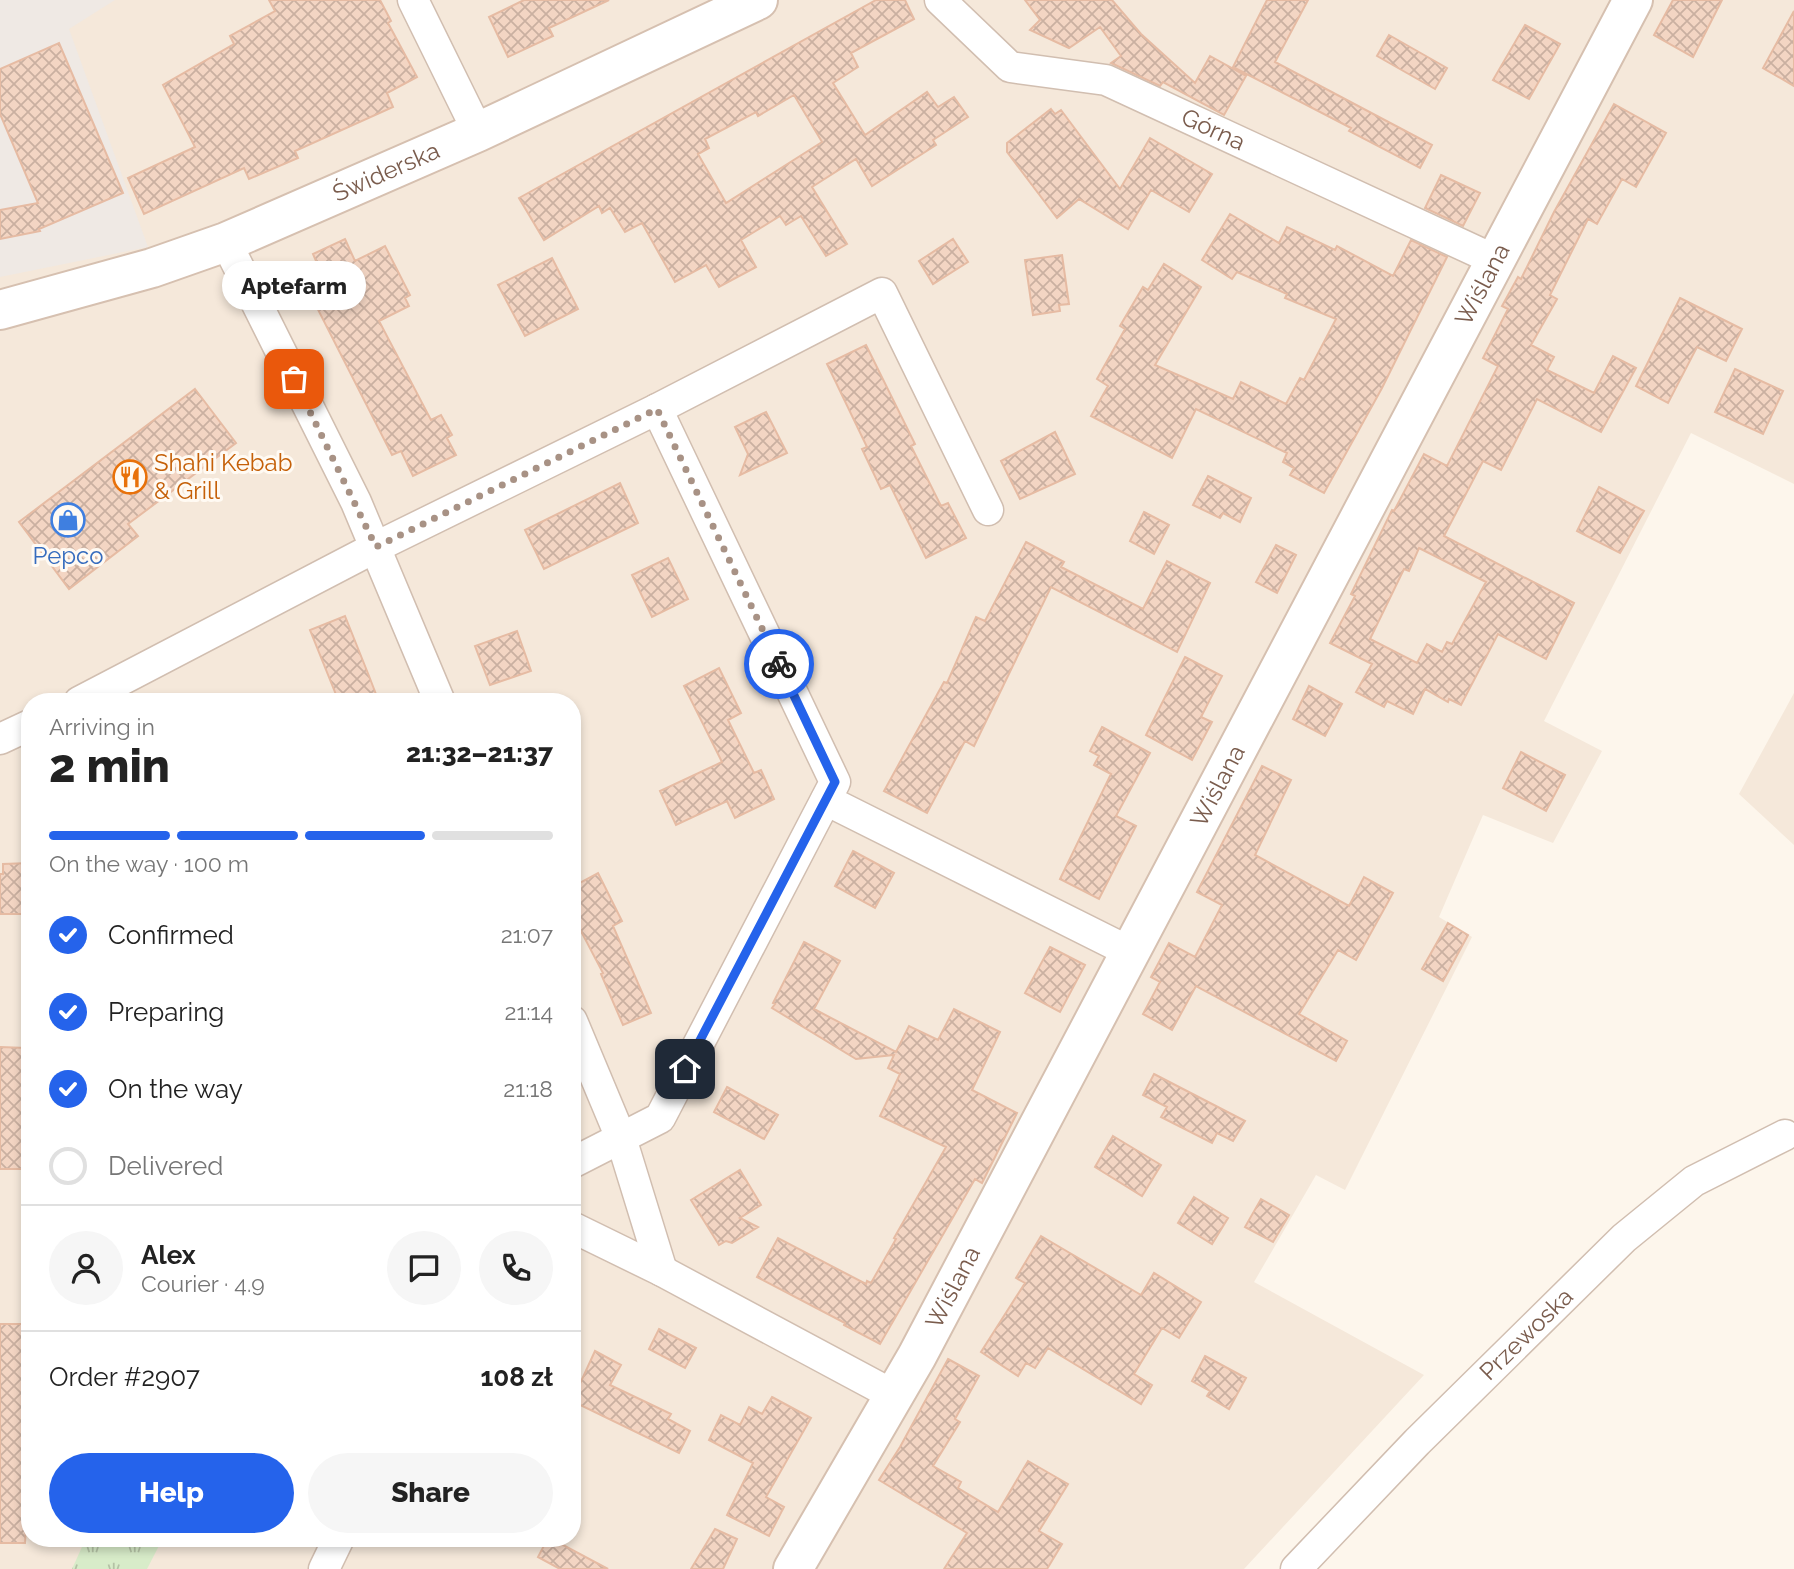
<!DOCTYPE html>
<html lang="en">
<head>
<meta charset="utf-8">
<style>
  :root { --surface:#fff; --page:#f6f6f6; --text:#222; --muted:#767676; --line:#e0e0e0; --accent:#2563eb }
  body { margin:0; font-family:Raleway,sans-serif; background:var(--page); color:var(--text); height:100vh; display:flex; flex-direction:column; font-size:26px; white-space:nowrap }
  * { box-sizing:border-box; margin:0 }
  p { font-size:23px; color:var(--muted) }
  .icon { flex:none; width:38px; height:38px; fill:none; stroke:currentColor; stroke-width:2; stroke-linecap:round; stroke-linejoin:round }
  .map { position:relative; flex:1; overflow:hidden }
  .details { position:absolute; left:21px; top:693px; width:560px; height:854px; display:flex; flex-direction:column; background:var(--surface); border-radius:28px; box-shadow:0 4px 10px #0003 }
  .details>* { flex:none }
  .pin { position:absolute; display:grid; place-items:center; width:60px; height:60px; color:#fff; margin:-30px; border-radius:14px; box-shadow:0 4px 10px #0006 }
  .courier { position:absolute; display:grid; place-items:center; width:70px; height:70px; margin:-35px; border:5px solid #2563eb; border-radius:50%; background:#fff; color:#222; box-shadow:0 2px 9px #0007 }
  .bubble { position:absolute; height:49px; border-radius:24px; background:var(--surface); box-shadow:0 4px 10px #0003; font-size:23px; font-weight:800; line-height:49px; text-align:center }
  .summary em { font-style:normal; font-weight:800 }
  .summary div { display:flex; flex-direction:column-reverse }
  .summary { display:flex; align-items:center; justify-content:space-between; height:119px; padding:0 28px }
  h1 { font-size:46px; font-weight:800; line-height:52px }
  .bar { display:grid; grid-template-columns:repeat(4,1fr); gap:10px 7px; align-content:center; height:84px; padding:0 28px }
  .bar i { height:9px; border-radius:5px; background:var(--line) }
  .bar .selected { background:var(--accent) }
  .bar p { grid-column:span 4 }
  .line { display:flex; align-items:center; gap:18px; padding:0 28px; border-top:2px solid var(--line) }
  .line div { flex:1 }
  .round { display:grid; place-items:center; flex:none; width:74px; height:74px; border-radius:37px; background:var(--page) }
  ol { padding:0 28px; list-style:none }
  li { display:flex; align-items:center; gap:21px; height:77px }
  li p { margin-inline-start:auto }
  li .icon { padding:7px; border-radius:50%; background:var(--accent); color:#fff; stroke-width:4 }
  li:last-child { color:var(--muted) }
  li i { width:38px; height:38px; border:4px solid var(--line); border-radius:50% }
  .primary-button { display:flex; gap:14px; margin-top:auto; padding:14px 28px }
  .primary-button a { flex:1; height:80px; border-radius:42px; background:var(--accent); color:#fff; font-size:28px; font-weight:800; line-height:80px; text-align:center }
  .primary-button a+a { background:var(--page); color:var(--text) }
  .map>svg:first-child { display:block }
  .residential { fill:#f5e8da; fill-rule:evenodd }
  .industrial { fill:#efe9e4 }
  .park { fill:url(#park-tufts) }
  .building { fill:url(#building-cross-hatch); stroke:#e6bba3; stroke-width:2; fill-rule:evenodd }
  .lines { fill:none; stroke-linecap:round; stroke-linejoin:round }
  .street-casing { stroke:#d1beb0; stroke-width:33 }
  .secondary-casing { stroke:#d6c0b0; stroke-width:42 }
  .street { stroke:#fff; stroke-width:30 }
  .secondary { stroke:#fff; stroke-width:38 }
  .done { stroke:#a89285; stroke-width:7; stroke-dasharray:0 12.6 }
  .route { stroke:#2563eb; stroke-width:9 }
  .labels { text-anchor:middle; stroke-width:6; stroke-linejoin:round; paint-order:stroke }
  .street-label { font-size:24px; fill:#7a5c4d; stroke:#fffaf3 }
  .food-label { font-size:24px; fill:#c56008; stroke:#fffaf3; text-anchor:start }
  .shop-label { font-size:24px; fill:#366cbe; stroke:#fffaf3 }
</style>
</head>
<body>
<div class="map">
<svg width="1794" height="1569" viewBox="0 0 1794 1569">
  <defs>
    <pattern id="park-tufts" width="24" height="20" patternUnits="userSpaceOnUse" patternTransform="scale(1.75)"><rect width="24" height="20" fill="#d8ecc9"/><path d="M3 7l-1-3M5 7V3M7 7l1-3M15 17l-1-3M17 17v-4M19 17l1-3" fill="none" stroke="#b4c2a5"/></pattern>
    <pattern id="building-cross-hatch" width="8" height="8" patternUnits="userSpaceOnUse" patternTransform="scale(1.75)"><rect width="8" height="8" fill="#f3d5c3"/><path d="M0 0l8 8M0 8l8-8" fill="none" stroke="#cab0a1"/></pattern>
  </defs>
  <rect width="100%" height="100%" fill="#fdf6ec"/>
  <path class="residential" d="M0 0H1794V484L1691 433 1544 721 1602 751 1553 843 1483 815 1439 917 1472 937 1345 1190 1316 1175 1254 1282 1424 1375 1244 1569H0ZM30 702H572V1538H30Z
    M1794 693V845L1739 794Z"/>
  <path class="industrial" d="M0 0H115L69 29 148 247 0 277Z"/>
  <path class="park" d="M86 1538H163L147 1569H72Z"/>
  <path class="building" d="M269 0H380L391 21 388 23 417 77 387 93 393 107 295 151 298 158 249 179 244 168 144 214 128 178 195 147 163 85 234 44 230 36 275 11Z
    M524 0H609L549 28 553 36 508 57 489 17Z
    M876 0H905L914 19 851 53 858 67 833 83 865 135 927 92 938 107 954 97 968 117 933 140 936 145 872 186 856 159 812 187 847 244 826 256 801 216 786 225 780 216 741 240 756 267 719 287 706 265 675 282 642 223 625 232 610 208 602 213 599 206 544 240 519 198ZM794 95 822 142 726 203 698 154 709 148 705 139 756 112 758 116Z
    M1025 0H1112L1141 34 1195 83 1210 56 1246 76 1224 115 1163 82 1160 86 1111 63 1121 56 1100 27 1069 48 1030 30 1040 20Z
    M1267 0H1308L1275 62 1432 145 1420 168 1349 131 1351 128 1233 67Z
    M1673 0H1722L1693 57 1654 35Z
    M1794 11V86L1763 68Z
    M1525 25 1560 44 1529 99 1493 80Z
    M1389 35 1447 68 1435 89 1377 56Z
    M59 43 123 193 39 229 40 231 0 239V210L38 203 0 114V69Z
    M1614 104 1666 133 1636 187 1622 179 1597 224 1588 219 1550 295 1557 299 1531 345 1554 357 1547 370 1594 393 1613 356 1636 368 1601 432 1537 399 1501 470 1483 461 1444 536 1574 603 1546 659 1498 634 1461 705 1449 699 1448 702 1425 689 1413 714 1387 701 1384 707 1356 692 1372 664 1330 643 1355 596 1351 594 1392 510 1394 511 1424 454 1447 466 1498 366 1483 358 1508 309 1502 306 1518 277 1521 279 1554 212ZM1419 548 1486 582 1452 644 1447 642 1442 652 1427 644 1417 663 1370 639 1404 569 1409 571Z
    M1051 109 1055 114 1061 110 1120 189 1150 138 1212 174 1189 212 1151 190 1128 229 1079 199 1057 218 1007 152V143Z
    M1441 175 1480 193 1463 226 1425 208Z
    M1230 214 1279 243 1287 227 1335 250 1337 246 1393 276 1411 240 1447 257 1382 388 1324 493 1290 475 1294 468 1283 462 1287 453 1196 409 1172 458 1091 416 1108 386 1097 379 1125 329 1120 326 1143 287 1148 290 1164 264 1201 287 1155 365 1233 399 1241 382 1286 404 1300 378 1304 380 1336 319 1285 298 1287 294 1237 272 1232 279 1202 260Z
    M345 239 355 261 385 246 410 295 405 298 409 306 379 321 431 420 441 415 452 435 447 438 456 455 413 476 401 451 392 455 306 286 323 277 313 254Z
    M953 239 968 262 933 284 919 261Z
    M1062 255 1069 304 1059 305 1060 311 1033 315 1025 260Z
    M552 258 578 309 525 336 498 285Z
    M1680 298 1742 329 1726 361 1697 347 1668 403 1636 386Z
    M866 345 915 444 911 446 941 506 948 503 966 538 926 558 890 485 881 489 862 449 867 447 827 364Z
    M1735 369 1783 391 1763 434 1715 412Z
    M195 389 236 443 128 524 138 536 69 589 19 522Z
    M766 412 787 453 740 475 748 454 735 427Z
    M1055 432 1075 474 1020 499 1001 461Z
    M1208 476 1251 498 1240 522 1223 513 1220 518 1193 505Z
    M620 483 638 523 544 569 525 530Z
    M1599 487 1644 511 1620 553 1577 531Z
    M1144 512 1169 525 1154 554 1130 541Z
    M1026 542 1064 562 1061 567 1143 609 1167 561 1210 583 1177 652 1051 587 974 746 965 741 927 813 884 791 944 682 947 683 976 617 985 621Z
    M1276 545 1296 555 1277 593 1256 582Z
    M668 558 688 599 652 617 632 575Z
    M345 616 369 676 379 702H339L310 630Z
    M517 631 531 671 490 685 475 646Z
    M1185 657 1222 676 1201 717 1212 722 1192 760 1146 735Z
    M719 668 741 713 728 720 754 773 761 770 774 799 735 818 727 801 676 825 660 791 722 762 684 686Z
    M1309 686 1342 704 1325 736 1293 719Z
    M1102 727 1150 753 1116 816 1136 826 1099 899 1060 879 1111 774 1094 765 1099 756 1090 751Z
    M1521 752 1565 775 1546 811 1503 788Z
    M1262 766 1291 780 1255 855 1349 906 1364 877 1393 893 1356 960 1338 950 1299 1014 1347 1041 1336 1061 1196 986 1172 1030 1143 1014 1160 982 1151 977 1169 943 1195 957 1222 905 1197 892Z
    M853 851 894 873 875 908 835 886Z
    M30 863V914H0V874H3V864Z
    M598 873 622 921 613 926 651 1013 623 1025 601 974 603 973 572 914V887Z
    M1448 923 1468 935 1443 981 1422 969Z
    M804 942 840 961 814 1009 896 1052 909 1026 938 1040 954 1009 1000 1032 972 1090 1017 1113 982 1183 975 1179 880 1344 844 1325 845 1323 757 1277 778 1238 866 1284 867 1281 871 1283 896 1239 894 1238 946 1147 880 1116 900 1074 888 1068 894 1055 856 1059 772 1008 775 1004 773 1003Z
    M1050 947 1085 965 1060 1012 1025 993Z
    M0 1047 26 1048V1062H30V1093H24L26 1169H0Z
    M1154 1074 1245 1121 1233 1141 1217 1133 1212 1143 1161 1117 1167 1107 1143 1095Z
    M727 1087 778 1115 764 1139 714 1112Z
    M1113 1136 1161 1165 1142 1196 1095 1167Z
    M740 1170 761 1205 740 1218 758 1227 732 1243 726 1241 719 1245 691 1200Z
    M1194 1197 1228 1218 1212 1244 1178 1223Z
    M1261 1199 1289 1215 1273 1242 1245 1227Z
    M1041 1236 1141 1295 1154 1273 1201 1302 1179 1338 1162 1328 1134 1374 1152 1385 1141 1404 1048 1348 1035 1368 1026 1363 1018 1376 981 1352 1025 1283 1016 1278Z
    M0 1324H30V1527H26L25 1543H0Z
    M659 1329 696 1348 685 1368 649 1349Z
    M595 1351 621 1365 610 1385 671 1414 668 1419 690 1431 679 1453 572 1401Z
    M1205 1356 1246 1378 1229 1409 1207 1396 1210 1391 1192 1381Z
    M948 1359 979 1376 955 1419 960 1422 933 1466 961 1482 958 1488 998 1512 1028 1461 1068 1484 1039 1531 1062 1544 1047 1569H944L967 1533 879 1480 900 1447Z
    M772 1397 811 1418 766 1497 784 1507 769 1536 727 1515 753 1463 709 1440 721 1415 740 1425 749 1407 762 1414Z
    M715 1529 737 1539 723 1569H691Z
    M548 1538H550L608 1569H560L538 1557Z"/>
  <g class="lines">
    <defs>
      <g id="street">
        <path d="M413 0 478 132"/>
        <path id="s1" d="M940 0 1010 67 1106 80 1495 260"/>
        <path d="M226 242 356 502 440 702"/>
        <path d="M79 702 376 547 657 409 882 293 988 510"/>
        <path d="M0 739 30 725"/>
        <path d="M826 800 1130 952"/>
        <path d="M572 1021 621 1138 662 1271"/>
        <path d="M572 1163 660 1118 835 782 657 409"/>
        <path d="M572 1227 662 1271 895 1396"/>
        <path d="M324 1569 339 1538"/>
        <path id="s2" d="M1296 1569 1417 1442 1624 1238 1694 1181 1785 1135"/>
      </g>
      <g id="secondary">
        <path id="s3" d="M0 310 152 268 226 242 478 132 758 0"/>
        <path id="s4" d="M793 1569 917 1356 1633 0"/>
      </g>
    </defs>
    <use href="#street" class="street-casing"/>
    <use href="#secondary" class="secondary-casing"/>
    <use href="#street" class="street"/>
    <use href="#secondary" class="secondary"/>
  </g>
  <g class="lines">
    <path class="done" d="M294 379 376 547 657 409 779 664"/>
    <path class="route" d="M685 1069 835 782 779 664"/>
  </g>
  <defs>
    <symbol id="restaurant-ring" viewBox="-11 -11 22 22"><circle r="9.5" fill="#fffaf3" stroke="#e8710a" stroke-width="1.5"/><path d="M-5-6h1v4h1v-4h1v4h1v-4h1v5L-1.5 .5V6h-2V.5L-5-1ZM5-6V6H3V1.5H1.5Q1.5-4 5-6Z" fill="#e8710a"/></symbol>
    <symbol id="shop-ring" viewBox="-11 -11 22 22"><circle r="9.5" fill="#fffaf3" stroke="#3f7fe0" stroke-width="1.5"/><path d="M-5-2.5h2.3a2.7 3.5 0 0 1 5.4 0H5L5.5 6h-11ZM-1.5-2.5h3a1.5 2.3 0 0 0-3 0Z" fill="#3f7fe0"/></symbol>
  </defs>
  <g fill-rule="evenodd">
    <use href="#restaurant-ring" x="111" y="458" width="38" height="38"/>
    <use href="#shop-ring" x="49" y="501" width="38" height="38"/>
  </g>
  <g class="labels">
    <g class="street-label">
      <text dy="8" stroke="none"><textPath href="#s1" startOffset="312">Górna</textPath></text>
      <text dy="8" stroke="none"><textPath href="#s3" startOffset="411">Świderska</textPath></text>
      <text dy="8" stroke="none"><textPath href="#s4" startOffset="1458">Wiślana</textPath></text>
      <text dy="8" stroke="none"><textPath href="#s4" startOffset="891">Wiślana</textPath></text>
      <text dy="8" stroke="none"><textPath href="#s4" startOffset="324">Wiślana</textPath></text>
      <text dy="8" stroke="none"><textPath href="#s2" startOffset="329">Przewoska</textPath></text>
    </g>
    <g class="food-label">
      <text x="154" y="471">Shahi Kebab<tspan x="154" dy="28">&amp; Grill</tspan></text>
    </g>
    <g class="shop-label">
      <text x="68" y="564">Pepco</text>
    </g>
  </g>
</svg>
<div class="pin" style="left:294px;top:379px;background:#ea580c"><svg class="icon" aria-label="bag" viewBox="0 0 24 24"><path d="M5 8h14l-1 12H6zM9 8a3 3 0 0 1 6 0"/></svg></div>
<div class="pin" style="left:685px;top:1069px;background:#1f2937"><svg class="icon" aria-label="home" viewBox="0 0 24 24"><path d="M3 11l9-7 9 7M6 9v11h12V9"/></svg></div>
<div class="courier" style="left:779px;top:664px"><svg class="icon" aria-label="bike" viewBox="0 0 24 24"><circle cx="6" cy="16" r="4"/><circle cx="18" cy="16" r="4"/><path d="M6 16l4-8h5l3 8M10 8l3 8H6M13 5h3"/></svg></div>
<div class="bubble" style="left:222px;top:261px;width:144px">Aptefarm</div>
<section class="details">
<div class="summary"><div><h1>2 min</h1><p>Arriving in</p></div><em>21:32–21:37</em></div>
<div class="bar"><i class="selected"></i><i class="selected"></i><i class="selected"></i><i></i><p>On the way · 100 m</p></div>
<ol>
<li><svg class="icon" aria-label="check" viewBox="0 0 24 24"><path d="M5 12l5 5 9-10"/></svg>Confirmed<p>21:07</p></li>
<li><svg class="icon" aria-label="check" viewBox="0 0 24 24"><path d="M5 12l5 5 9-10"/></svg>Preparing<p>21:14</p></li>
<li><svg class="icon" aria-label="check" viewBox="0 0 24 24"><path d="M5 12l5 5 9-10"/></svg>On the way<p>21:18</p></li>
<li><i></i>Delivered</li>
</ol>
<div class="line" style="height:126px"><a class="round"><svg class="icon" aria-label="person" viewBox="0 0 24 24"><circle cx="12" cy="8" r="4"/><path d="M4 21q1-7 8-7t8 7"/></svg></a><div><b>Alex</b><p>Courier · 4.9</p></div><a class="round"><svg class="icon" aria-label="chat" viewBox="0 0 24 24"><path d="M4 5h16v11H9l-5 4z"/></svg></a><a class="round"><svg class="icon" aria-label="phone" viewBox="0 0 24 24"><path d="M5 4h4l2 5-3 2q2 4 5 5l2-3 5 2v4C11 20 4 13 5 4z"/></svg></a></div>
<div class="line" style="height:91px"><div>Order #2907</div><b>108 zł</b></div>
<div class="primary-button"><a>Help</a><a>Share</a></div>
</section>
</div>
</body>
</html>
